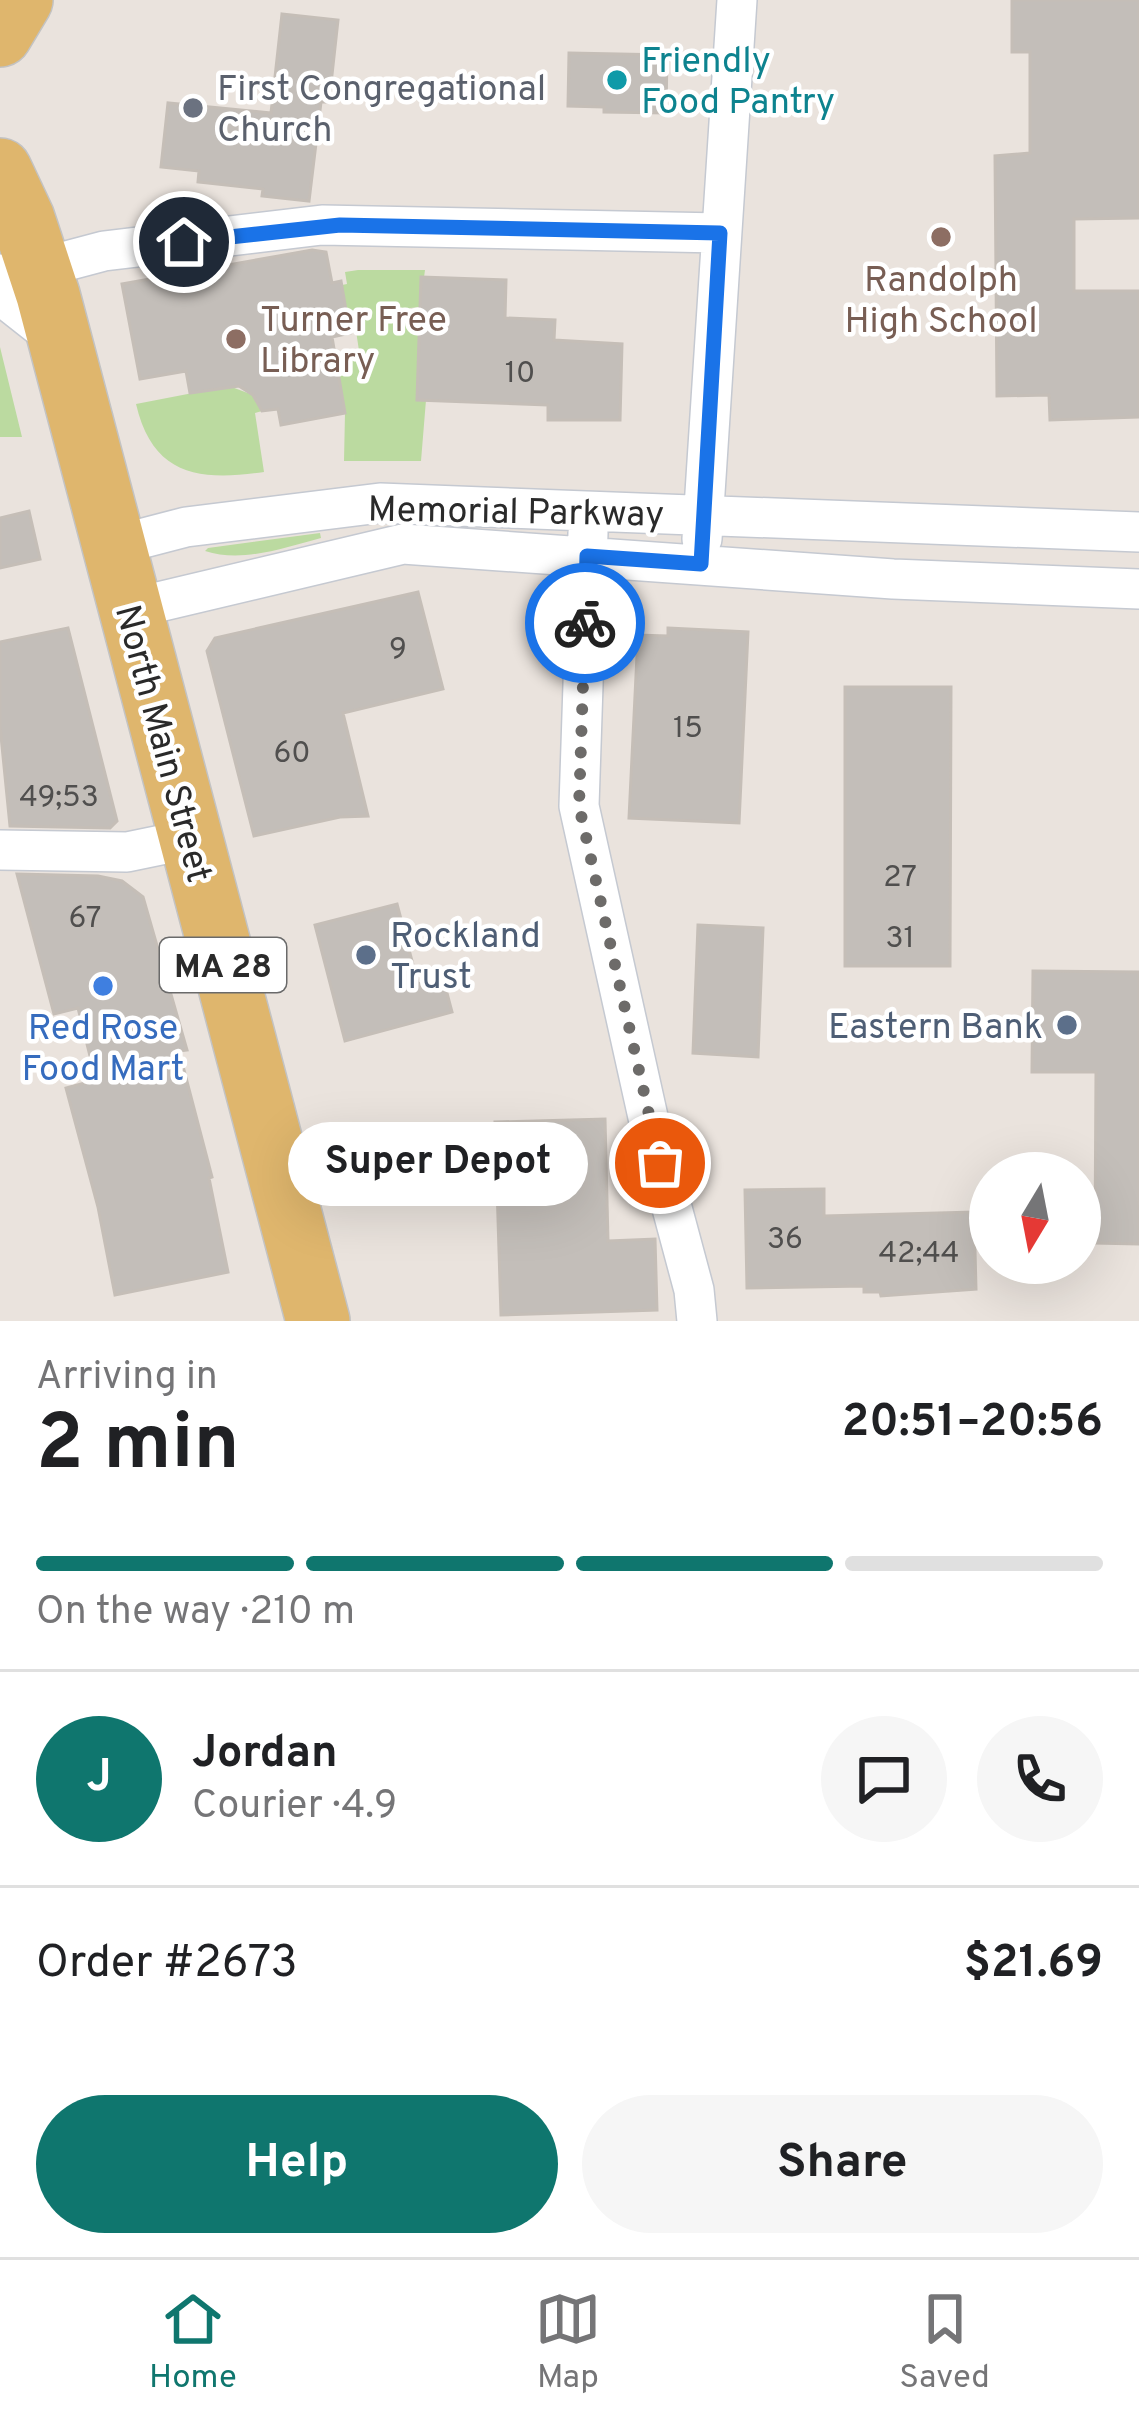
<!DOCTYPE html>
<html lang="en">
<head>
<meta charset="utf-8">
<style>
  :root { --surface:#fff; --page:#f6f6f6; --text:#202124; --muted:#757577; --line:#e0e0e0; --accent:#0f766e }
  body { margin:0; font-family:Overpass,sans-serif; background:var(--page); color:var(--text); height:100vh; display:flex; flex-direction:column; font-size:45px; white-space:nowrap }
  * { box-sizing:border-box; margin:0 }
  p { font-size:39px; color:var(--muted) }
  .icon { flex:none; width:66px; height:66px; fill:none; stroke:currentColor; stroke-width:2; stroke-linecap:round; stroke-linejoin:round }
  .map { position:relative; height:1321px; overflow:hidden }
  .side { display:flex; flex-direction:column; background:var(--surface); flex:1 }
  .side>* { flex:none }
  .needle { width:78px; rotate:190deg }
  .tools { position:absolute; left:969px; top:1152px; display:grid; gap:24px }
  .tools a { display:grid; place-items:center; width:132px; height:132px; border-radius:50%; background:var(--surface); box-shadow:0 12px 48px #0002; font-size:60px }
  .pin { position:absolute; display:grid; place-items:center; width:102px; height:102px; color:#fff; margin:-51px; border:6px solid #fff; border-radius:50%; box-shadow:0 3px 12px #0007 }
  .courier { position:absolute; display:grid; place-items:center; width:120px; height:120px; margin:-60px; border:9px solid #1a73e8; border-radius:50%; background:#fff; color:#222; box-shadow:0 3px 15px #0007 }
  .bubble { position:absolute; height:84px; border-radius:42px; background:var(--surface); box-shadow:0 12px 48px #0002; font-size:39px; font-weight:700; line-height:84px; text-align:center }
  .headline em { font-style:normal; font-weight:700 }
  .headline div { display:flex; flex-direction:column-reverse }
  .headline { display:flex; align-items:center; justify-content:space-between; height:204px; padding:0 36px }
  h1 { font-size:78px; font-weight:700; line-height:90px }
  .bar { display:grid; grid-template-columns:repeat(4,1fr); gap:18px 12px; align-content:center; height:144px; padding:0 36px }
  .bar i { height:15px; border-radius:9px; background:var(--line) }
  .bar .current { background:var(--accent) }
  .bar p { grid-column:span 4 }
  .line { display:flex; align-items:center; gap:30px; padding:0 36px; border-top:3px solid var(--line) }
  .line div { flex:1 }
  .round { display:grid; place-items:center; flex:none; width:126px; height:126px; border-radius:63px; background:var(--page) }
  .primary-button { display:flex; gap:24px; margin-top:auto; padding:24px 36px }
  .primary-button a { flex:1; height:138px; border-radius:72px; background:var(--accent); color:#fff; font-size:48px; font-weight:700; line-height:138px; text-align:center }
  .primary-button a+a { background:var(--page); color:var(--text) }
  .tab-bar { display:flex; justify-content:space-around; align-items:center; height:168px; border-top:3px solid var(--line); background:var(--surface); font-size:33px; color:var(--muted) }
  .tab-bar a { display:grid; justify-items:center; gap:6px }
  .tab-bar .current { color:var(--accent) }
  .map>svg:first-child { display:block }
  .green { fill:#bbdaa0 }
  .building { fill:#c3beb9; stroke:#c5beb7; stroke-width:3 }
  .lines { fill:none; stroke-linecap:round; stroke-linejoin:round }
  .street-casing { stroke:#c5c9d1; stroke-width:42 }
  .secondary-casing { stroke:#c5c9d1; stroke-width:60 }
  .primary-casing { stroke:#c3c3c3; stroke-width:66 }
  .street { stroke:#fff; stroke-width:39 }
  .secondary { stroke:#fff; stroke-width:57 }
  .primary { stroke:#dfb66d; stroke-width:63 }
  .done { stroke:#6d6b69; stroke-width:12; stroke-dasharray:0 21.6 }
  .route { stroke:#1a73e8; stroke-width:15 }
  .culture-dot { fill:#0f9aa8; stroke:#fff; stroke-width:4.5 }
  .worship-dot { fill:#6b7280; stroke:#fff; stroke-width:4.5 }
  .education-dot { fill:#8d6e63; stroke:#fff; stroke-width:4.5 }
  .service-dot { fill:#5c6f8a; stroke:#fff; stroke-width:4.5 }
  .shop-dot { fill:#3f7fe0; stroke:#fff; stroke-width:4.5 }
  .labels { text-anchor:middle; stroke-width:9; stroke-linejoin:round; paint-order:stroke }
  .number-label { font-size:30px; fill:#504f4e }
  .shield { fill:#fff; stroke:#6a6a6a; stroke-width:3 }
  .shield-label { font-size:33px; font-weight:bold; fill:#2a2a2a }
  .culture-label { font-size:36px; fill:#0d838f; stroke:#fff; text-anchor:start }
  .worship-label { font-size:36px; fill:#5b616d; stroke:#fff; text-anchor:start }
  .education-label { font-size:36px; fill:#785e54; stroke:#fff }
  .street-label { font-size:36px; fill:#2a2a2a; stroke:#fff }
  .service-label { font-size:36px; fill:#4e5e75; stroke:#fff; text-anchor:start }
  .shop-label { font-size:36px; fill:#366cbe; stroke:#fff }
</style>
</head>
<body>
<div class="map">
<svg width="1139" height="1321" viewBox="0 0 1139 1321">
  <rect width="100%" height="100%" fill="#eae3dd"/>
  <path class="green" d="M358 270H425L420 307 410 308 409 317 420 318 417 399 426 400 421 461H344L345 413 336 361 360 357 356 331H350L342 285 347 284 345 272Z
    M0 346V347L22 437H0Z
    M229 386 253 395 262 411 255 413 264 472C201 481 153 477 136 404Z
    M320 533 321 538C284 548 242 563 205 551L208 548Z"/>
  <path class="building" d="M1012 0H1139V218L1074 219V291H1139V417L1050 420 1049 395 997 396 995 156 1030 153V52H1012Z
    M282 14 338 20 329 102H321L309 201 262 196 263 189 198 182 199 171 161 167 168 103 271 113Z
    M569 53 667 55 666 113 604 112V107L568 106Z
    M312 250 326 252 332 283 341 281 350 333 332 337 345 413 281 425 278 409 262 411 253 395 239 386 190 393 186 371 140 379 122 284Z
    M421 277 506 280 505 318 555 320 554 340 622 344 620 420H548V405L417 400Z
    M29 511 40 559 0 568V518Z
    M418 592 443 689 343 713 368 816 340 817 254 836 207 651 215 638Z
    M68 628 117 821 110 828 10 826 0 726V642Z
    M668 628 748 632 739 823 629 818 638 635 668 636Z
    M845 687H951L950 966H845Z
    M17 874 98 876 122 881 143 897 187 1050 179 1051 212 1177 209 1178 228 1272 115 1295 98 1207 66 1088 96 1080 78 1008 54 1014Z
    M397 904 418 984 443 978 452 1012 345 1041 315 925Z
    M698 925 763 928 758 1057 693 1053Z
    M1033 971 1139 972V1244L1095 1243 1096 1072H1032Z
    M605 1119 608 1241 655 1239 657 1310 501 1315 495 1122Z
    M824 1189V1216L974 1212 976 1289 881 1296 880 1292H864V1286L747 1288 745 1190Z"/>
  <g class="lines">
    <defs>
      <path id="street" d="M40 268 104 251 322 225 720 233
        M588 533 579 806 650 1126 694 1290 697 1321
        M702 539 737 0
        M113 546 186 527 380 503 1139 532
        M129 609 403 544 893 579 1139 589
        M0 850 127 852 190 839"/>
      <path id="secondary" d="M0 283 57 328"/>
      <path id="primary" d="M0 35 21 0
        M0 170 23 219 48 295 318 1321"/>
    </defs>
    <use href="#street" class="street-casing"/>
    <use href="#secondary" class="secondary-casing"/>
    <use href="#primary" class="primary-casing"/>
    <use href="#street" class="street"/>
    <use href="#secondary" class="secondary"/>
    <use href="#primary" class="primary"/>
  </g>
  <g class="lines">
    <path class="done" d="M585 623 579 806 660 1163"/>
    <path class="route" d="M184 242 340 225 720 233 701 564 587 556 585 623"/>
  </g>
  <circle class="culture-dot" cx="617" cy="80" r="12"/>
  <circle class="worship-dot" cx="193" cy="108" r="12"/>
  <g class="education-dot">
    <circle cx="941" cy="237" r="12"/>
    <circle cx="236" cy="339" r="12"/>
  </g>
  <g class="service-dot">
    <circle cx="366" cy="955" r="12"/>
    <circle cx="1067" cy="1025" r="12"/>
  </g>
  <circle class="shop-dot" cx="103" cy="986" r="12"/>
  <g class="labels">
    <g class="number-label">
      <text x="520" y="382">10</text>
      <text x="398" y="658">9</text>
      <text x="688" y="737">15</text>
      <text x="292" y="762">60</text>
      <text x="59" y="806">49;53</text>
      <text x="900" y="886">27</text>
      <text x="85" y="927">67</text>
      <text x="900" y="947">31</text>
      <text x="785" y="1248">36</text>
      <text x="919" y="1262">42;44</text>
    </g>
    <rect class="shield" x="160" y="938" width="126" height="54" rx="9"/>
    <g class="shield-label">
      <text x="223" y="977">MA 28</text>
    </g>
    <g class="culture-label">
      <text x="641" y="72">Friendly<tspan x="641" dy="41">Food Pantry</tspan></text>
    </g>
    <g class="worship-label">
      <text x="217" y="100">First Congregational<tspan x="217" dy="41">Church</tspan></text>
    </g>
    <g class="education-label">
      <text x="941" y="291">Randolph<tspan x="941" dy="41">High School</tspan></text>
      <text x="260" y="331" text-anchor="start">Turner Free<tspan x="260" dy="41">Library</tspan></text>
    </g>
    <g class="street-label">
      <text transform="translate(516 510) rotate(1)" y="13">Memorial Parkway</text>
      <text transform="translate(165 743) rotate(75)" y="13">North Main Street</text>
    </g>
    <g class="service-label">
      <text x="390" y="947">Rockland<tspan x="390" dy="41">Trust</tspan></text>
      <text x="1043" y="1038" text-anchor="end">Eastern Bank</text>
    </g>
    <g class="shop-label">
      <text x="103" y="1039">Red Rose<tspan x="103" dy="41">Food Mart</tspan></text>
    </g>
  </g>
</svg>
<div class="tools">
<a><svg class="needle" viewBox="-14 -14 28 28"><path d="M0-13l5 13h-10z" fill="#e53935"/><path d="M0 13l5-13h-10z" fill="#757577"/></svg></a>
</div>
<div class="pin" style="left:660px;top:1163px;background:#ea580c"><svg class="icon" aria-label="bag" viewBox="0 0 24 24"><path d="M5 8h14l-1 12H6zM9 8a3 3 0 0 1 6 0"/></svg></div>
<div class="pin" style="left:184px;top:242px;background:#1f2937"><svg class="icon" aria-label="home" viewBox="0 0 24 24"><path d="M3 11l9-7 9 7M6 9v11h12V9"/></svg></div>
<div class="courier" style="left:585px;top:623px"><svg class="icon" aria-label="bike" viewBox="0 0 24 24"><circle cx="6" cy="16" r="4"/><circle cx="18" cy="16" r="4"/><path d="M6 16l4-8h5l3 8M10 8l3 8H6M13 5h3"/></svg></div>
<div class="bubble" style="left:288px;top:1122px;width:300px">Super Depot</div>
</div>
<section class="side">
<div class="headline"><div><h1>2 min</h1><p>Arriving in</p></div><em>20:51–20:56</em></div>
<div class="bar"><i class="current"></i><i class="current"></i><i class="current"></i><i></i><p>On the way · 210 m</p></div>
<div class="line" style="height:216px"><b class="round" style="background:var(--accent);color:#fff">J</b><div><b>Jordan</b><p>Courier · 4.9</p></div><a class="round"><svg class="icon" aria-label="chat" viewBox="0 0 24 24"><path d="M4 5h16v11H9l-5 4z"/></svg></a><a class="round"><svg class="icon" aria-label="phone" viewBox="0 0 24 24"><path d="M5 4h4l2 5-3 2q2 4 5 5l2-3 5 2v4C11 20 4 13 5 4z"/></svg></a></div>
<div class="line" style="height:156px"><div>Order #2673</div><b>$21.69</b></div>
<div class="primary-button"><a>Help</a><a>Share</a></div>
</section>
<nav class="tab-bar">
<a class="current"><svg class="icon" aria-label="home" viewBox="0 0 24 24"><path d="M3 11l9-7 9 7M6 9v11h12V9"/></svg>Home</a>
<a><svg class="icon" aria-label="map" viewBox="0 0 24 24"><path d="M3 6l6-2 6 2 6-2v14l-6 2-6-2-6 2zM9 4v14M15 6v14"/></svg>Map</a>
<a><svg class="icon" aria-label="saved" viewBox="0 0 24 24"><path d="M7 4h10v16l-5-4-5 4z"/></svg>Saved</a>
</nav>
</body>
</html>
